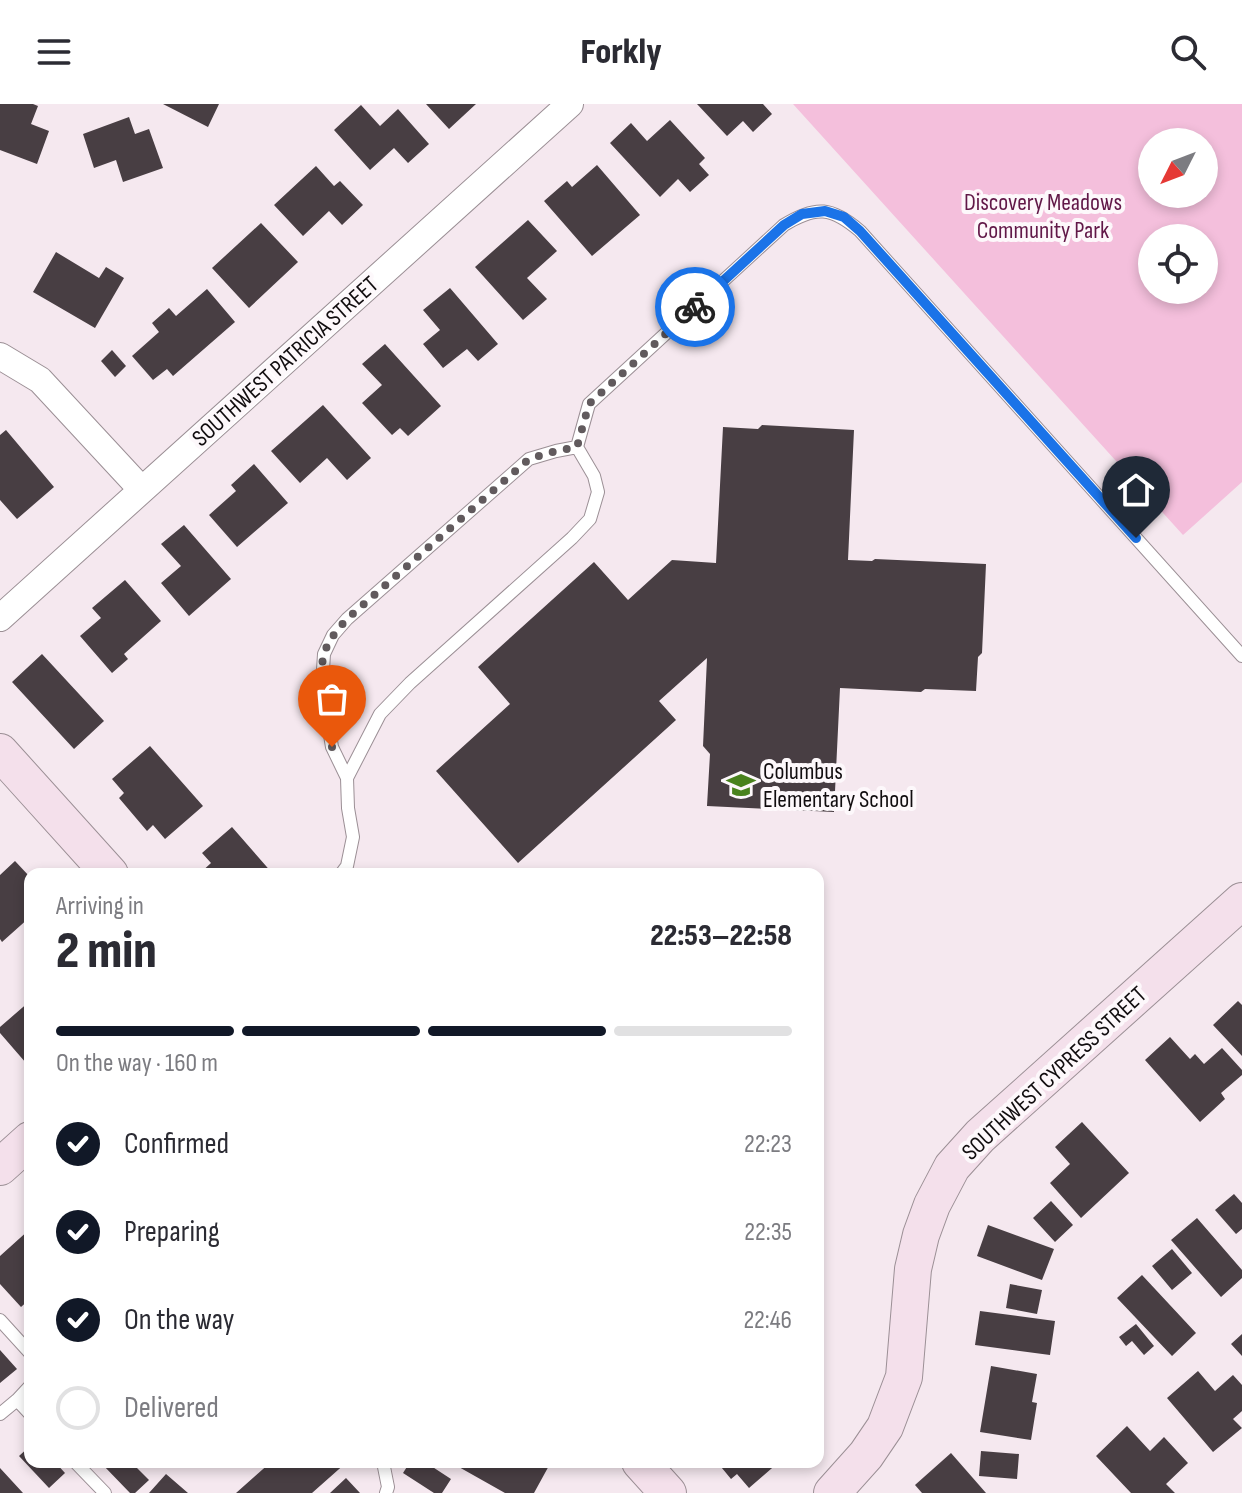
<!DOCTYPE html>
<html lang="en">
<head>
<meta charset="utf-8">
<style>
  :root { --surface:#fff; --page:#f2f2f3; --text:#2b2b33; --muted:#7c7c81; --line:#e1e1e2; --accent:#111827 }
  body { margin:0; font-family:"Sofia Sans Condensed",sans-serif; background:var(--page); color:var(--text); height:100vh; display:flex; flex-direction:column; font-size:30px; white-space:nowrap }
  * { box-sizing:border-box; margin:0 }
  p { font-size:26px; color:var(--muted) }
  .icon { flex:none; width:44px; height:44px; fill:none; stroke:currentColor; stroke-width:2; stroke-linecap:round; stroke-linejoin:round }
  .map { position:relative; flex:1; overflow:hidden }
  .side { position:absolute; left:24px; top:764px; width:800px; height:600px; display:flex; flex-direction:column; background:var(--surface); border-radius:16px; box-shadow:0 4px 12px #0003 }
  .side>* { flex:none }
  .needle { width:52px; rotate:228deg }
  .buttons { position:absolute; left:1138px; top:24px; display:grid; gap:16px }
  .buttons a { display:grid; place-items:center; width:80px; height:80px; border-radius:50%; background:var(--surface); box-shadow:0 4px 12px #0003; font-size:40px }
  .pin { position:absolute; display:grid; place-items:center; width:68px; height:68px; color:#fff; margin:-82px -34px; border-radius:50% 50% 50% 0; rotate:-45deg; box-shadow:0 0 8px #0007 }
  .pin .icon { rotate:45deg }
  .courier { position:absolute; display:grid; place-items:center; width:80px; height:80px; margin:-40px; border:6px solid #1a73e8; border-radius:50%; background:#fff; color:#222; box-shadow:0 2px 10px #0007 }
  .head em { font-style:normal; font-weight:800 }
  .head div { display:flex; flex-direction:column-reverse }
  .head { display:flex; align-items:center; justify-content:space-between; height:136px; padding:0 32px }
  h1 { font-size:52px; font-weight:800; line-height:60px }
  .bar { display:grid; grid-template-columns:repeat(4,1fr); gap:12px 8px; align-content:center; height:96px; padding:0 32px }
  .bar i { height:10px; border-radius:6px; background:var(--line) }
  .bar .active { background:var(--accent) }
  .bar p { grid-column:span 4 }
  ol { padding:0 32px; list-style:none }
  li { display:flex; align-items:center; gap:24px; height:88px }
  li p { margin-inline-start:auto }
  li .icon { padding:8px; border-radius:50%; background:var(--accent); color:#fff; stroke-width:4 }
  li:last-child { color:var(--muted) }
  li i { width:44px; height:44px; border:4px solid var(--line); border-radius:50% }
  header { display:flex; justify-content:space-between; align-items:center; height:104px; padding:0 32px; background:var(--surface); font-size:36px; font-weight:800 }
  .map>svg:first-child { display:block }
  .green { fill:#f4bfdc; fill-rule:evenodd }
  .building { fill:#483e43 }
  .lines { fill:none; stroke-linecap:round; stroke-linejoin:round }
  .lane-casing { stroke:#9b8f95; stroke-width:14 }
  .street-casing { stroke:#9b8f95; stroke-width:28 }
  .secondary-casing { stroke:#9b8f95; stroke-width:38 }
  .lane { stroke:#fff; stroke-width:12 }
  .street { stroke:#fff; stroke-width:26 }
  .secondary { stroke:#f4e0eb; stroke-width:36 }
  .done { stroke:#615a5d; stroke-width:8; stroke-dasharray:0 14.4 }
  .route { stroke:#1a73e8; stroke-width:10 }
  .labels { text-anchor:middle; stroke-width:8; stroke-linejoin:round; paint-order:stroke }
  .park-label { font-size:24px; fill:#611848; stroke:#fdf8fb }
  .street-label { font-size:24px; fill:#110d0f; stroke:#fdf8fb }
  .poi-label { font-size:24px; fill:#110d0f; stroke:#fdf8fb; text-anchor:start }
</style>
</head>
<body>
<header><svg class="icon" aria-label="menu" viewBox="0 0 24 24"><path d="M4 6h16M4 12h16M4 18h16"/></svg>Forkly<svg class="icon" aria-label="search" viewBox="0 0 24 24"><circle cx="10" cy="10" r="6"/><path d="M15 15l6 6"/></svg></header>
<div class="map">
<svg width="1242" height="1389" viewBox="0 0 1242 1389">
  <rect width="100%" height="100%" fill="#f5e8ef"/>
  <path class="green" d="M793 0H1242V378L1183 431ZM1204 38V90H1152V38ZM1204 134V186H1152V134Z"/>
  <path class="building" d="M0 0H33L38 2 31 20 49 27 37 60 0 46Z
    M163 0H219L208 23Z
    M426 0H476L449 25Z
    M697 0H763L772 10 753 28 743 17 727 32Z
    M361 1 380 22 398 5 429 40 408 59 394 44 370 66 334 26Z
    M129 13 135 30 149 25 163 64 123 78 116 56 94 64 83 30Z
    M670 16 705 54 699 60 709 71 690 88 678 75 660 93 610 39 631 19 647 37Z
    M597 61 640 111 592 152 544 97 567 77 572 83Z
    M316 62 334 82 340 77 363 101 342 121 329 107 303 132 274 101Z
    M528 116 557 147 527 174 547 195 523 216 475 163Z
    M261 119 298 158 249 204 212 164Z
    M56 148 99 174 106 163 124 174 95 224 33 188Z
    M450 184 498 240 478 257 467 245 443 264 423 240 440 226 423 206Z
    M207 185 235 218 173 272 167 265 153 276 132 252 159 228 152 219 169 204 176 212Z
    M385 240 441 302 408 332 400 324 392 331 362 299 382 281 362 260Z
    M112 246 126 262 115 273 101 257Z
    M323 301 371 354 347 376 327 354 300 379 271 347Z
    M762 321 854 326 848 456 872 457 875 455 986 460 982 549 978 553 976 587 925 585 921 588 840 584 834 708 707 702 710 650 703 642 707 554 659 597 676 616 518 759 436 667 510 600 478 563 594 458 628 496 672 456 716 459 723 323 758 325Z
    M6 326 54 383 17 415 0 396V331Z
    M254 360 288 399 237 443 209 411 236 387 231 381Z
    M184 421 231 475 189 512 161 479 181 462 161 440Z
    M125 476 161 517 124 550 128 555 112 569 80 532 101 514 92 504Z
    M42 550 104 617 74 645 12 578Z
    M150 642 203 702 165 735 153 721 147 727 119 694 124 689 112 675Z
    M232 723 273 770H199L211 759 202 749Z
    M15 757 30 773V782L26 786 30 791V813L2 838 0 835V771Z
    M30 897V955L26 959 0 929V923Z
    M1238 897 1242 901V952L1213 921Z
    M1170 933 1190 955 1195 950 1204 960 1222 944 1242 966V971L1221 989 1225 995 1200 1018 1145 956Z
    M1082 1018 1129 1069 1081 1114 1050 1079 1070 1060 1055 1043Z
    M1234 1090 1242 1099V1125L1236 1130 1215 1106Z
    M1051 1097 1073 1121 1055 1138 1033 1114Z
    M1197 1114 1242 1166V1174L1221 1193 1171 1136Z
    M988 1121 1054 1145 1042 1176 977 1152Z
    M30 1125V1195L21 1203 0 1180V1152Z
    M1172 1145 1192 1169 1172 1186 1152 1162Z
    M1142 1171 1196 1229 1172 1252 1117 1194Z
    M1010 1180 1042 1186 1037 1210 1006 1204Z
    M980 1207 1055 1217 1050 1251 975 1241Z
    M1136 1220 1154 1242 1144 1251 1132 1237 1126 1242 1119 1233Z
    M1242 1230V1252L1231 1240Z
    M0 1246 17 1265 0 1279Z
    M991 1262 1037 1270 1032 1298 1037 1299 1031 1336 980 1328Z
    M1198 1267 1215 1287 1233 1271 1242 1281V1307L1233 1315 1242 1324 1213 1348 1167 1294Z
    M1127 1322 1150 1347 1164 1333 1188 1359 1166 1380 1175 1389H1131L1096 1352Z
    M30 1342V1358H55L65 1369 49 1384 19 1352Z
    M981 1347 1019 1350 1017 1375 979 1372Z
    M951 1349 986 1389H922L915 1381Z
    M104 1358H131L149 1376 135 1389H130L102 1360Z
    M271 1358H347L312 1389H236Z
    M410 1358H425L451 1375 442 1389H434L403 1369Z
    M450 1358H551L534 1389H505Z
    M717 1358H779L749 1384 737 1370 731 1375Z
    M0 1364 23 1389H0Z
    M166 1370 188 1389H149Z
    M346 1374 360 1389H330Z"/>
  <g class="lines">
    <defs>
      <path id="lane" d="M347 674 332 643 322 582 324 550 333 531 347 515 529 355 556 347 577 343
        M341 770 347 762 353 733 348 704 347 674 380 610 410 579 572 434 590 415 598 388 594 372 577 343 589 300 784 121C816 101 832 103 860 127L1242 552
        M0 1216 30 1249
        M30 1282 17 1296 30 1310
        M0 1310 17 1296
        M75 1358 105 1389
        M383 1358 388 1383 386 1389"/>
      <path id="street" d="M0 252 40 276 142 386
        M0 514 570 0"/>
      <path id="secondary" d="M0 648 110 770
        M0 1063 30 1036
        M640 1358 668 1389
        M832 1389 866 1351 885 1323 904 1273 913 1165 921 1131 932 1101 952 1063 980 1032 1242 797"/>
    </defs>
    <use href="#lane" class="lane-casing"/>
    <use href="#street" class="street-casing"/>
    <use href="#secondary" class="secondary-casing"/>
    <use href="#lane" class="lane"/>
    <use href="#street" class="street"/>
    <use href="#secondary" class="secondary"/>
  </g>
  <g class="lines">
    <path class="done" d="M332 643C328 618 316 571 325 547 330 534 338 525 347 515L529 355 556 347 577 343 589 300 695 203"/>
    <path class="route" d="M695 203 784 121 802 110 825 107 844 113 860 127 1136 434"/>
  </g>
  <defs>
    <symbol id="school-bare" viewBox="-9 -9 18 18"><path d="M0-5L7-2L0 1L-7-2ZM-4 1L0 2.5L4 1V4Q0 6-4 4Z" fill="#49821d" stroke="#fdf8fb" stroke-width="2.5" paint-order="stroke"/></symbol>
  </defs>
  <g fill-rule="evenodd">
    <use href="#school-bare" x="721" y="661" width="40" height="40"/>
  </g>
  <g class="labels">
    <g class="park-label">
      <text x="1043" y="106">Discovery Meadows<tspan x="1043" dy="28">Community Park</tspan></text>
    </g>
    <g class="street-label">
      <text transform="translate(285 257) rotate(-42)" y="8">SOUTHWEST PATRICIA STREET</text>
      <text transform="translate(1054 969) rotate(-43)" y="8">SOUTHWEST CYPRESS STREET</text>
    </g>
    <g class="poi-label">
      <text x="763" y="675">Columbus<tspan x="763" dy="28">Elementary School</tspan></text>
    </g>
  </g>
</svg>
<div class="buttons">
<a><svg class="needle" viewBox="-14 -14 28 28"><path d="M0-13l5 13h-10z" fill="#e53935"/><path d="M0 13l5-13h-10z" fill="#7c7c81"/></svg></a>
<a><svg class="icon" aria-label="locate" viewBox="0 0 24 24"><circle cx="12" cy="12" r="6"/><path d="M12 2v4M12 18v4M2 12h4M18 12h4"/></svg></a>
</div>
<div class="pin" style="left:332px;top:643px;background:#ea580c"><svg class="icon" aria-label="bag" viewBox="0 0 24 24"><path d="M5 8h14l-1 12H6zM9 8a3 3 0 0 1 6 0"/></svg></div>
<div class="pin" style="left:1136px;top:434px;background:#1f2937"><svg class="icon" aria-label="home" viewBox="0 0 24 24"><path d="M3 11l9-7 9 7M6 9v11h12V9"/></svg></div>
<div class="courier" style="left:695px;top:203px"><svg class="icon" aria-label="bike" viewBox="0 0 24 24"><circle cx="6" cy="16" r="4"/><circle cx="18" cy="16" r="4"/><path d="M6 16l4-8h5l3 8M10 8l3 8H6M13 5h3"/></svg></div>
<section class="side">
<div class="head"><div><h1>2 min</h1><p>Arriving in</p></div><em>22:53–22:58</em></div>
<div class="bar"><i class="active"></i><i class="active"></i><i class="active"></i><i></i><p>On the way · 160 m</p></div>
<ol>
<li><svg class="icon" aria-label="check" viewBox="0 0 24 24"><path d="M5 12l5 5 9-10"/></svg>Confirmed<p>22:23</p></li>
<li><svg class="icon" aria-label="check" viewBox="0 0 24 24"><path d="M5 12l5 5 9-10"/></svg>Preparing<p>22:35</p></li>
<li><svg class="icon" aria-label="check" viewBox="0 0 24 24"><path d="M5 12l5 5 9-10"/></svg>On the way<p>22:46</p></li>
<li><i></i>Delivered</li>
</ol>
</section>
</div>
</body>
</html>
